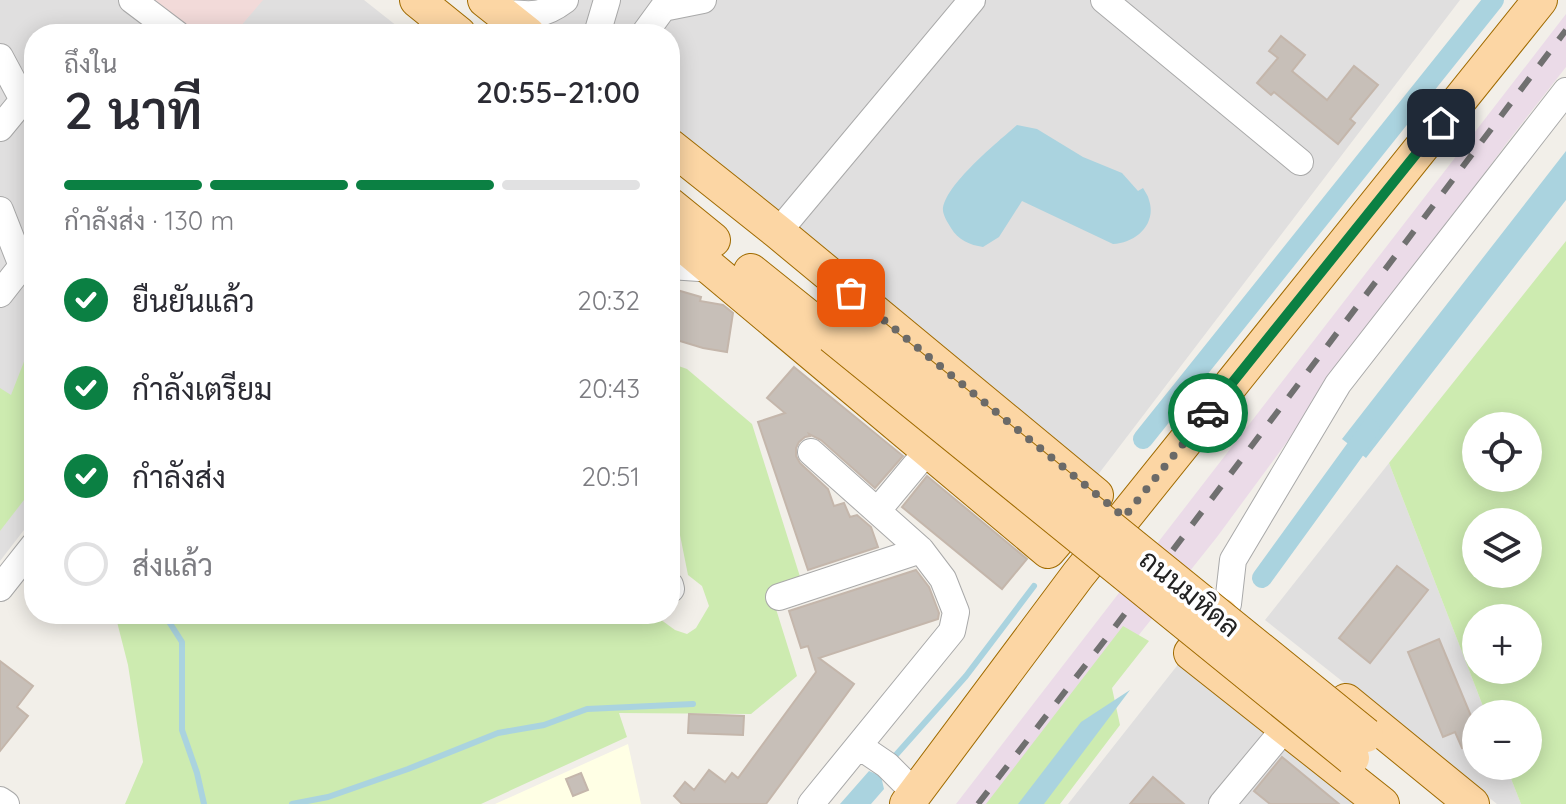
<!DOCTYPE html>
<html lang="th">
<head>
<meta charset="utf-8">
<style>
  :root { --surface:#fff; --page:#f7f7f7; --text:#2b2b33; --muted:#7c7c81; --line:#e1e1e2; --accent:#0b8043 }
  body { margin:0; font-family:Quicksand,Sarabun,sans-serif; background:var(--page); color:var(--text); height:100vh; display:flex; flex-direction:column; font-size:30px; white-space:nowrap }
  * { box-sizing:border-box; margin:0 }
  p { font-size:26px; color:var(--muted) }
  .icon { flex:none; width:44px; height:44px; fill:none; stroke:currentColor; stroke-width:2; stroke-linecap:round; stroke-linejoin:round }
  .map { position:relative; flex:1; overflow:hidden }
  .details { position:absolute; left:24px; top:24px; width:656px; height:600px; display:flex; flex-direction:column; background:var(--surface); border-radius:32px; box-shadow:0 4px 20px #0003 }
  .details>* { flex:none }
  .fabs { position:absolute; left:1462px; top:412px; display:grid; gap:16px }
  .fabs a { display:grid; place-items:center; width:80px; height:80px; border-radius:50%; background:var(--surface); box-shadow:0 4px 20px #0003; font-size:40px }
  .pin { position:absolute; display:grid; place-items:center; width:68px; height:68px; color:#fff; margin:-34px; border-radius:16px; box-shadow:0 4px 12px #0006 }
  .courier { position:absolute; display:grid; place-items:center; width:80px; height:80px; margin:-40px; border:6px solid #0b8043; border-radius:50%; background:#fff; color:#222; box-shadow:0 2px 10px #0007 }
  .headline em { font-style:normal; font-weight:600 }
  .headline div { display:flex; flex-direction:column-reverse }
  .headline { display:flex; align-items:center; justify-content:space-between; height:136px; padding:0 40px }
  h1 { font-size:52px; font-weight:600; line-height:60px }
  .bar { display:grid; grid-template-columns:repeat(4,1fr); gap:12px 8px; align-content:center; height:96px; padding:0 40px }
  .bar i { height:10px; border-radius:6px; background:var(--line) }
  .bar .selected { background:var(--accent) }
  .bar p { grid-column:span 4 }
  ol { padding:0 40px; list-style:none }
  li { display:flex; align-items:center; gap:24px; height:88px }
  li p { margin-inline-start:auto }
  li .icon { padding:8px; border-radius:50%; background:var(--accent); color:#fff; stroke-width:4 }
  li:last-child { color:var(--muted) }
  li i { width:44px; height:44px; border:4px solid var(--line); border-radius:50% }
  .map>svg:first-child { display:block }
  .residential { fill:#e0dfdf }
  .commercial { fill:#f2dad9 }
  .industrial { fill:#ebdbe8 }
  .education { fill:#ffffe5 }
  .grass { fill:#cdebb0; fill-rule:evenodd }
  .water { fill:#aad3df }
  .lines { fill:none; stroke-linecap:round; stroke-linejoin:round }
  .stream { stroke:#aad3df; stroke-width:6 }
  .canal { stroke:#aad3df; stroke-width:20 }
  .building { fill:#c7bfb8; stroke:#c4b6ab; stroke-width:2 }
  .minor-casing { stroke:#a9a9a9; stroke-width:28 }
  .major-casing { stroke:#a06b00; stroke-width:36 }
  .minor { stroke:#fff; stroke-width:26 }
  .major { stroke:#fcd6a4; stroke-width:34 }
  .rail { stroke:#707070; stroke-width:6; stroke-dasharray:16 16; stroke-linecap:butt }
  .major-bridge-casing { stroke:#a06b00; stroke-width:36; stroke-linecap:butt }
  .major-bridge { stroke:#fcd6a4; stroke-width:34 }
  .done { stroke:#6b6a68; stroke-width:8; stroke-dasharray:0 14.4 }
  .route { stroke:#0b8043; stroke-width:10 }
  .labels { text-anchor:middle; stroke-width:7; stroke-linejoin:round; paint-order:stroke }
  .street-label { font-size:28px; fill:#222; stroke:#fff }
</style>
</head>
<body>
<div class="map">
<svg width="1566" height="804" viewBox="0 0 1566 804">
  <rect width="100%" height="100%" fill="#f2efe9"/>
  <path class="residential" d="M0 0H364L407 34H34V517L0 561Z
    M516 0H1460L1097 476 670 126V34H557Z
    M1389 463 1486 714H1476V766H1506L1521 804H1497L1265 620Z
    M1180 662 1359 804H1068Z"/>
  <path class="commercial" d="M155 0H263L234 34H198Z"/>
  <path class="industrial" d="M1566 14V67L1509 140 1217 537 1004 804H956Z"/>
  <path class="education" d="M628 744 641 804H495Z"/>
  <path class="grass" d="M1566 241V804H1521L1506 766H1528V714H1486L1389 463ZM1476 426H1528V478H1476ZM1528 522V574H1476V522ZM1476 618H1528V670H1476Z
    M34 336V487L0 531V388L11 395Z
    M670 363 687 369 752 424 802 583 771 593 797 676 751 714 619 713 627 737 481 804H125L143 762 128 665 115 614H653L675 630 687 634 696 628 709 606 702 586 688 575 670 485Z
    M1123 626 1149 641 1112 688 1120 725 1060 804H986Z"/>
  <path class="water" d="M1017 125 1037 129 1083 157 1122 173 1138 191 1143 188C1145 192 1148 195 1149 200 1157 224 1136 243 1113 244L1022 201 999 237 983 247C970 245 958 240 951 228 948 223 944 217 943 211 942 187 999 141 1017 125Z
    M1566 151V200L1366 458 1342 439Z
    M1130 690 1044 804H1018L1081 722Z
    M869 771 881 776 884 789 871 804H840Z"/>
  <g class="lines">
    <path class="stream" d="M164 614 182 642V730L197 773 204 804
      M895 756 966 676 1034 586
      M292 804 328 797 408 769 498 733 544 725 587 709 693 704"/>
    <path class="canal" d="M1143 439 1494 0
      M1262 578 1370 429"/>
  </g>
  <path class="building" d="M1281 36 1305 55 1292 71 1327 100 1354 66 1378 85 1350 119 1355 123 1338 144 1274 92 1271 95 1257 83 1278 58 1269 51Z
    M670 288 701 297 700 301 723 305 733 313 727 352 703 348 670 338Z
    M794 367 903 456 875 488 821 440 809 434 810 436 805 437 799 442 796 448V456L800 463 828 489 834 506 844 503 850 517 857 515 871 527 878 547 808 570 758 422 785 413 767 398Z
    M927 476 1027 559 1002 589 902 507Z
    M1397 566 1428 590 1370 663 1339 638Z
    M916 570 929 587 939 613 938 619 819 658 854 684 766 804H682L674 796 685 782 694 790 709 770 725 782 732 773 738 778 816 672 808 646 801 648 789 611Z
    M1439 639 1476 728V743L1462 748 1455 732 1443 737 1408 652Z
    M0 661 33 686 17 707 28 716 0 751Z
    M689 714 744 716 743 735 688 733Z
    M1282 757 1339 804H1270L1254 791Z
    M581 773 588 790 573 796 566 779Z
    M1153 777 1184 804H1130Z"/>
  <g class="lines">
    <defs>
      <path id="minor" d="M132 0 177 34
        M1104 0 1300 162
        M501 12C529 15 541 18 565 0
        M428 34 429 32
        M597 34 607 0
        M644 34 663 8 703 0
        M0 57 23 100 0 128
        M0 210 22 266
        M778 232 972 0
        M670 266 714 269
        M0 294 32 253
        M878 510 928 450
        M670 585 671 589
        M0 588 34 545
        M779 597 921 550 811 452
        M1228 604 1233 560 1338 384 1566 91
        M859 746 887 765 915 793
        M0 800 6 804
        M811 804 952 631 956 612 943 579 921 550
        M1222 804 1286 727"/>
      <path id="major" d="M417 0 459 34
        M485 0 528 34
        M670 146 778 232 1096 495 1048 551 670 234
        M670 205 713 240
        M751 271 832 336
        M1221 615 1191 653 1382 804
        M1346 701 1472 804
        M907 804 1078 575 1540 0"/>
    </defs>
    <use href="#minor" class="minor-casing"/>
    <use href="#major" class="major-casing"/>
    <use href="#minor" class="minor"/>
    <use href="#major" class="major"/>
    <path class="rail" d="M978 804 1108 636 1566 30"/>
    <defs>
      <path id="major-bridge" d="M850 317 1366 735
        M832 336 1352 758"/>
    </defs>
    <use href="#major-bridge" class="major-bridge-casing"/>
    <use href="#major-bridge" class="major-bridge"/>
  </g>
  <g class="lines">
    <path class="done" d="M851 293 1124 517 1208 413"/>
    <path class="route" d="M1208 413 1441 123"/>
  </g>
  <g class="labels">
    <g class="street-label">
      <text transform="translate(1190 593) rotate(39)" y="10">ถนนมหิดล</text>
    </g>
  </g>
</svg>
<div class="fabs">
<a><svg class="icon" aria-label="locate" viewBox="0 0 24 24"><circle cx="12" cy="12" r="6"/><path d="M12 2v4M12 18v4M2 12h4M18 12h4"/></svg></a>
<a><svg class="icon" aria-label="layers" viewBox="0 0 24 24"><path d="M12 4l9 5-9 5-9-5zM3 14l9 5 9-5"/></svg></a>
<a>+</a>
<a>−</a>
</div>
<div class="pin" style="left:851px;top:293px;background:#ea580c"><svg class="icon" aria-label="bag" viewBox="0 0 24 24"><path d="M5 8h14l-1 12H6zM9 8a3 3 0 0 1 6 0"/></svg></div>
<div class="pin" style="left:1441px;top:123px;background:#1f2937"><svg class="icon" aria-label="home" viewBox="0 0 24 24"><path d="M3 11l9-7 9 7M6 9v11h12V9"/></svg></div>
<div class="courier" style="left:1208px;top:413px"><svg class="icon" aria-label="car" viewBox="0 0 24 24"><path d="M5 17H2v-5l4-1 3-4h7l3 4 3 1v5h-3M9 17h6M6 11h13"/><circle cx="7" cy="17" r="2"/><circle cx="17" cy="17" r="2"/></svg></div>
<section class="details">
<div class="headline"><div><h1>2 นาที</h1><p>ถึงใน</p></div><em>20:55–21:00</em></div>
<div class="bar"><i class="selected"></i><i class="selected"></i><i class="selected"></i><i></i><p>กำลังส่ง · 130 m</p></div>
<ol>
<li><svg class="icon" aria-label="check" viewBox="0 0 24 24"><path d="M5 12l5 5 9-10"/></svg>ยืนยันแล้ว<p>20:32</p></li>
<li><svg class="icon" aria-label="check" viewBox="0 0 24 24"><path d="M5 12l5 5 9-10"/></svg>กำลังเตรียม<p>20:43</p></li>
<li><svg class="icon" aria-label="check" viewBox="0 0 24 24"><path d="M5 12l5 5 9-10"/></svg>กำลังส่ง<p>20:51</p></li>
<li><i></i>ส่งแล้ว</li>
</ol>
</section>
</div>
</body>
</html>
